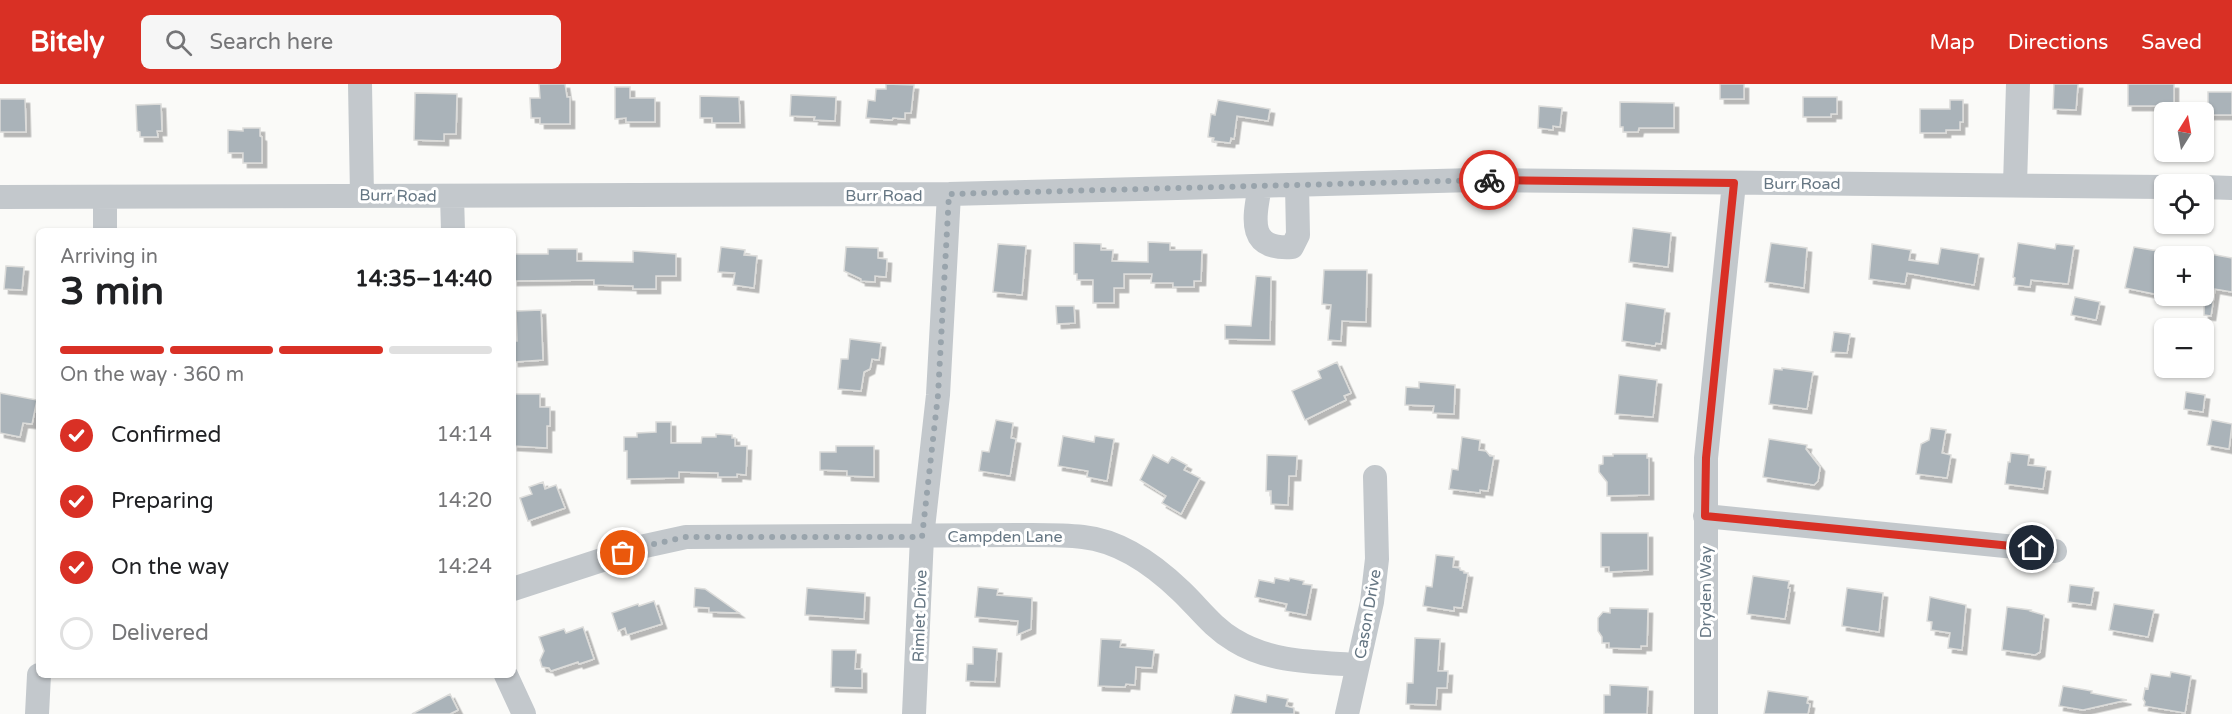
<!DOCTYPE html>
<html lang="en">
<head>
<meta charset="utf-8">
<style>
  :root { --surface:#fff; --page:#f6f6f6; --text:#202124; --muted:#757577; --line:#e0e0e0; --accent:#d93025 }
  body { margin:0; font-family:"Varela Round",sans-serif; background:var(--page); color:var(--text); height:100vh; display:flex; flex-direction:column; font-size:22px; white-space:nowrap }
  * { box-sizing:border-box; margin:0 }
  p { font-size:20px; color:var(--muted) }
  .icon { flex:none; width:33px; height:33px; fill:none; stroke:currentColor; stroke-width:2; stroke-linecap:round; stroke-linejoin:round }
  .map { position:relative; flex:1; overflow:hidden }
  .details { position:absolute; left:36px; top:144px; width:480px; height:450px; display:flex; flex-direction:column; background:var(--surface); border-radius:9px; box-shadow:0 2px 4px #0004 }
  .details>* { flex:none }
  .needle { width:39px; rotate:11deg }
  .controls { position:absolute; left:2154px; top:18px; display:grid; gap:12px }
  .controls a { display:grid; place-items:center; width:60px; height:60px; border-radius:9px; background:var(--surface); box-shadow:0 2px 4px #0004; font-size:30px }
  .pin { position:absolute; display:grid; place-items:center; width:51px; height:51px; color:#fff; margin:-26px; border:3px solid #fff; border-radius:50%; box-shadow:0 2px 6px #0007 }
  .courier { position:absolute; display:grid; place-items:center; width:60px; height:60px; margin:-30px; border:4px solid #d93025; border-radius:50%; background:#fff; color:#222; box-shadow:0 2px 8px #0007 }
  .head em { font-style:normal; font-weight:800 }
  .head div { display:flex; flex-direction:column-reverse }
  .head { display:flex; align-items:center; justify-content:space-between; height:102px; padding:0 24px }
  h1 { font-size:39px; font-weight:800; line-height:45px }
  .bar { display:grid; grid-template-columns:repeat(4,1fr); gap:9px 6px; align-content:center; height:72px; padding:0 24px }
  .bar i { height:8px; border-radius:4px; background:var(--line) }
  .bar .active { background:var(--accent) }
  .bar p { grid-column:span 4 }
  ol { padding:0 24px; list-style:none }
  li { display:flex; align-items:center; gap:18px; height:66px }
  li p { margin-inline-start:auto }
  li .icon { padding:6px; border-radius:50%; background:var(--accent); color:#fff; stroke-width:4 }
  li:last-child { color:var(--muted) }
  li i { width:33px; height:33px; border:3px solid var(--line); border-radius:50% }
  header { display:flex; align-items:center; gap:36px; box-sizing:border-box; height:84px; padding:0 30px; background:var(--accent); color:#fff }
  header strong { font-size:28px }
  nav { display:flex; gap:33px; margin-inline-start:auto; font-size:21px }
  .search { width:420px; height:54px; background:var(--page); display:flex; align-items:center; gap:15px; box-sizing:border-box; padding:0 21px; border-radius:9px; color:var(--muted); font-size:22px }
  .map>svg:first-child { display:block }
  .building { fill:#aab3b9; stroke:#dcdcda; stroke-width:1.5; filter:url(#shadow) }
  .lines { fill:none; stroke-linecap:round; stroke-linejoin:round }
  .minor { stroke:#c3c8cc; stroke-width:24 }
  .done { stroke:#99a4ac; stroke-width:6; stroke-dasharray:0 10.8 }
  .route { stroke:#d93025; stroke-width:8 }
  .labels { text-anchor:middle; stroke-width:6; stroke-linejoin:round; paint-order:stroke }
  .street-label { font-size:16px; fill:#657683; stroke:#fff }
</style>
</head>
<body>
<header>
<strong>Bitely</strong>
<div class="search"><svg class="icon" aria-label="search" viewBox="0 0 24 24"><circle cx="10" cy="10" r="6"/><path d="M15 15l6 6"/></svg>Search here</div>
<nav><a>Map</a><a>Directions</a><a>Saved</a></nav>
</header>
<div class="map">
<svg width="2232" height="630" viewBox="0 0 2232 630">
  <defs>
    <filter id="shadow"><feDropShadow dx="4.5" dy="4.5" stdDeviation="0" flood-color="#0004"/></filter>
  </defs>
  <rect width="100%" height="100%" fill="#fafaf8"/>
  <path class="building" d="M539 0H565L567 13H570V40H540V34H531L530 14H540Z
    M886 0 914 1 911 29H905V35L893 34 892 36 866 34 868 16 875 17 876 5H886Z
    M1720 0H1744V15H1720Z
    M2054 0H2078L2076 26 2053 25Z
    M2128 0H2174V22H2128Z
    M615 3H630V14H655V38H626V34L615 35Z
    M2208 8H2232V31H2208Z
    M415 9 457 10 456 50H444V57L414 56Z
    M791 11 836 13 835 37 814 36 815 33 790 32Z
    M700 12 739 13 740 39H712V34H700Z
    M1803 13H1837V30H1831V33H1803Z
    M0 15H25L26 48H0Z
    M1218 16 1270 25 1268 37 1237 32 1234 55 1231 54 1230 59 1213 57 1214 54 1208 53 1211 30 1215 31Z
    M1950 16H1963V38H1960V46H1946V49H1920V25H1950Z
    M1620 18 1674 19V44H1639L1638 48H1623V43H1620Z
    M161 20 162 47H157L158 53H140V48L137 47 136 21Z
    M1539 22 1562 24 1560 43 1553 42V46L1538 44Z
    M243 44H260V52L262 53V79H243V69H228V46L243 47Z
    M1633 144 1671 149 1668 183 1629 178Z
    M1148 158 1170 159V166H1202L1201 197H1194V203H1173V199H1151L1152 190H1124V204H1114V219H1093V196H1077V190H1074V159L1101 160V166H1113L1112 177 1148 178Z
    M1771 159 1807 164 1804 204 1765 198Z
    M2018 159 2055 165 2056 160 2074 162 2068 200 2031 196 2030 203 2014 201 2015 194 2013 193Z
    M998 160 1026 162 1022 211 993 208Z
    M1872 160 1911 166 1909 176 1938 180 1941 164 1979 170 1974 201 1907 189 1905 200 1869 195Z
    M721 163 745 166 744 171 757 172 754 204 733 201 735 189 718 188Z
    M846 163 878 164V174L887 175 886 193 875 192V198L861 197V195L844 187Z
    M2134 163 2164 168V212L2125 204Z
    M548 165H577V177L633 178V167L676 170V192H656V205H633V202L594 201V196L513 197V170H548Z
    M2205 169 2232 174V208L2215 205 2211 232 2204 231Z
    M6 182 24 183 22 206 4 205Z
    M1324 186H1367L1366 238 1342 237 1341 257 1328 256 1331 221 1322 220Z
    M1256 192 1271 193 1270 256 1225 255V241L1251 242Z
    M2075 213 2100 218 2096 236 2071 231Z
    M1626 219 1665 225 1661 260 1656 259 1655 262 1622 257Z
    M1056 222H1074L1075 239 1057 240Z
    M541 226 543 276 514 278 513 257H517L516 227Z
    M1834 248 1850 250 1847 269 1831 268Z
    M850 255 881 259 879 276 872 275 870 285 864 288 861 307 838 305 841 275H848Z
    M1337 278 1351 309 1344 312 1346 316 1305 336 1292 307 1321 294 1318 287Z
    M1782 284 1813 288 1807 325 1769 320 1774 285 1782 286Z
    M1619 291 1657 296 1653 333 1615 330Z
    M1419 298 1455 301 1454 330 1433 329 1434 322 1405 321 1406 303 1419 304Z
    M2186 308 2205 311 2203 328 2184 325Z
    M0 309 37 316 32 340 23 339 20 353 0 349Z
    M514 310H540V323H550V342H547V364L513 362Z
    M996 336 1013 339 1011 354 1016 355 1010 392 979 387 982 367 989 368Z
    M2212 336 2232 340 2229 365 2207 361Z
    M656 338H671V359H701L702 353H716V350L732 351V354H735V362H747L746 391 737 390V393H718V389L679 388V394L627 395V367H624V353H637V349L656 348Z
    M1931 344 1946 346 1942 369 1951 371 1947 394 1916 390 1921 360 1929 356Z
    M1063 352 1094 358 1095 352 1114 355 1107 397 1087 393 1088 387 1058 382Z
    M1462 353 1480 356 1479 366 1486 367 1490 372H1494L1488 407 1480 406V409L1449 405 1452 385 1458 386Z
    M1769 355 1807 361 1806 365 1820 383 1818 397 1814 401 1763 393Z
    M836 362H874V393L847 392V387L820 386V368H836Z
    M2011 369 2029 371 2028 381 2046 383 2043 405 2005 400 2008 378H2010Z
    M1613 370H1647V374H1649V411L1607 412V398L1599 388V381L1603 380V372H1613Z
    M1153 371 1168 379 1172 373 1187 381 1184 386 1200 394 1181 430 1162 419 1166 412 1140 396Z
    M1267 371 1297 372 1296 392H1289L1288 421 1271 420V407H1266Z
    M543 398 545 405 556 401 565 424 528 437 520 414 532 410 529 403Z
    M1601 449H1648V486L1609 488V483H1601Z
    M1436 471 1454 473 1453 483 1460 484V486L1464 487V489H1468L1462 524 1454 523V527L1423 522 1426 502 1432 503Z
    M1753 492 1789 497 1788 504H1790L1785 535 1747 530Z
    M1275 494 1289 497 1290 494 1304 497 1303 500 1312 501 1306 531 1285 527 1287 520 1255 513 1259 496 1274 499Z
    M2070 501 2094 504 2091 521 2068 518Z
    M978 503 998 505 997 511 1032 514 1031 545 1017 551 1018 537 975 533Z
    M695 504 705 505 739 529 709 528V524L694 523Z
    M807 504 865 509 864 535 805 531Z
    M1847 504 1883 509 1879 548 1842 542Z
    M1930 513 1966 521 1962 566 1948 564 1950 549 1931 546 1932 538 1927 537Z
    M654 517 662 540 627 551 625 544 618 547 612 529 638 520 639 522Z
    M2114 520 2154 526 2148 553 2109 546Z
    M2007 523 2031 526 2030 527 2044 531 2040 568 2035 571 2002 566Z
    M1610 524 1648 525 1647 562H1641V565L1609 564V559H1602V553L1598 547V534L1603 528 1610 529Z
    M583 543 594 575 579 580 578 578 551 587 549 584 542 583 540 576 544 567 539 553 564 545 566 549Z
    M1415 554 1440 555 1438 587H1448L1447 604H1437L1436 621 1406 620 1407 599H1413Z
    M1101 555 1121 556 1120 563 1154 566 1152 584 1136 583 1135 601 1126 600 1125 603 1098 602Z
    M973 563 997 565 995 598 966 597 967 580H973Z
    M832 566H856L855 585H862V604L831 603Z
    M2171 588 2191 592 2185 629 2144 622 2145 618 2143 615 2145 604 2148 605 2151 590 2170 593Z
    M1610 601 1648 603 1647 630H1604V611H1610Z
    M2063 602 2092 607 2091 609 2127 616 2083 626 2059 622Z
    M1768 607 1808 613 1807 619 1810 620 1808 630H1764Z
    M450 610 458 626 450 630H412Z
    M1235 611 1266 618 1267 611 1288 615 1286 622 1294 624V630H1231Z"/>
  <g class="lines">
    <path class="minor" d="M360 0 362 111
      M2015 101 2018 0
      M1260 102C1254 135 1247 166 1292 163L1298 151 1297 101
      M2204 103 2232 104
      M452 112 453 147
      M0 113 949 110 1474 96 2164 103
      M105 113V147
      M1705 432 2055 467
      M513 505 645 462 686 453 1032 451C1049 451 1066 451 1083 453 1121 457 1154 481 1181 507 1199 524 1212 543 1234 556 1271 579 1316 578 1358 581
      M506 591 524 630
      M37 630 39 591
      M914 630 922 453 938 311 949 110
      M1347 630 1372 518 1377 475 1375 393
      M1706 630V374L1734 99"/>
  </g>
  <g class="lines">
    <path class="done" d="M623 469 645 462 686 453H922L938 311 949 110 1489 96"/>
    <path class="route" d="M1489 96 1734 99 1706 374 1705 432 2032 464"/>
  </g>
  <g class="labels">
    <g class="street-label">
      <text x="1802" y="105">Burr Road</text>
      <text transform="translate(398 111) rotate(1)" y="6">Burr Road</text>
      <text x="884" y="117">Burr Road</text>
      <text x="1005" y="458">Campden Lane</text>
      <text transform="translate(1705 508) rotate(-90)" y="6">Dryden Way</text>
      <text transform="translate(1367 530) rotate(-80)" y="6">Cason Drive</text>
      <text transform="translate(919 532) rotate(-88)" y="6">Rimlet Drive</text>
    </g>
  </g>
</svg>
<div class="controls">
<a><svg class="needle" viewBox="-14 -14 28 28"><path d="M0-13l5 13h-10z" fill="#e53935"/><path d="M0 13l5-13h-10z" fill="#757577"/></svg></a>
<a><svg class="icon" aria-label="locate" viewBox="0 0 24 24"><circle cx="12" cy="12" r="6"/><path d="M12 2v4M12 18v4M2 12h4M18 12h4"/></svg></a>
<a>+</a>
<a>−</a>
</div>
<div class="pin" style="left:623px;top:469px;background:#ea580c"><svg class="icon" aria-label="bag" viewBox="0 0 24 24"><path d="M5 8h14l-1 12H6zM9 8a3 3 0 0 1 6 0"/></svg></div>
<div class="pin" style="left:2032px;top:464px;background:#1f2937"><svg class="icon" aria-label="home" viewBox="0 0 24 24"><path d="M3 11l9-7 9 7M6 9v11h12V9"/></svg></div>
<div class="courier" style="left:1489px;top:96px"><svg class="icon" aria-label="bike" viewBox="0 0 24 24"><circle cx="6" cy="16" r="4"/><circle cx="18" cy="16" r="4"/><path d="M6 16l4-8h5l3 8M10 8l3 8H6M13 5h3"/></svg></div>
<section class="details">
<div class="head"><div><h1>3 min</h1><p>Arriving in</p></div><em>14:35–14:40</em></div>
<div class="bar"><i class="active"></i><i class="active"></i><i class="active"></i><i></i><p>On the way · 360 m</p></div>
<ol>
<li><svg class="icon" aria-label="check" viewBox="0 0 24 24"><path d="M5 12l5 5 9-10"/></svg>Confirmed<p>14:14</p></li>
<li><svg class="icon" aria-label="check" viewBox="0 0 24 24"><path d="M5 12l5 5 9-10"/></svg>Preparing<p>14:20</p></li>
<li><svg class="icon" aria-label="check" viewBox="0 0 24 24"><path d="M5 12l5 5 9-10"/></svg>On the way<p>14:24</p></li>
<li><i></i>Delivered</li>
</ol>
</section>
</div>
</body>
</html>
